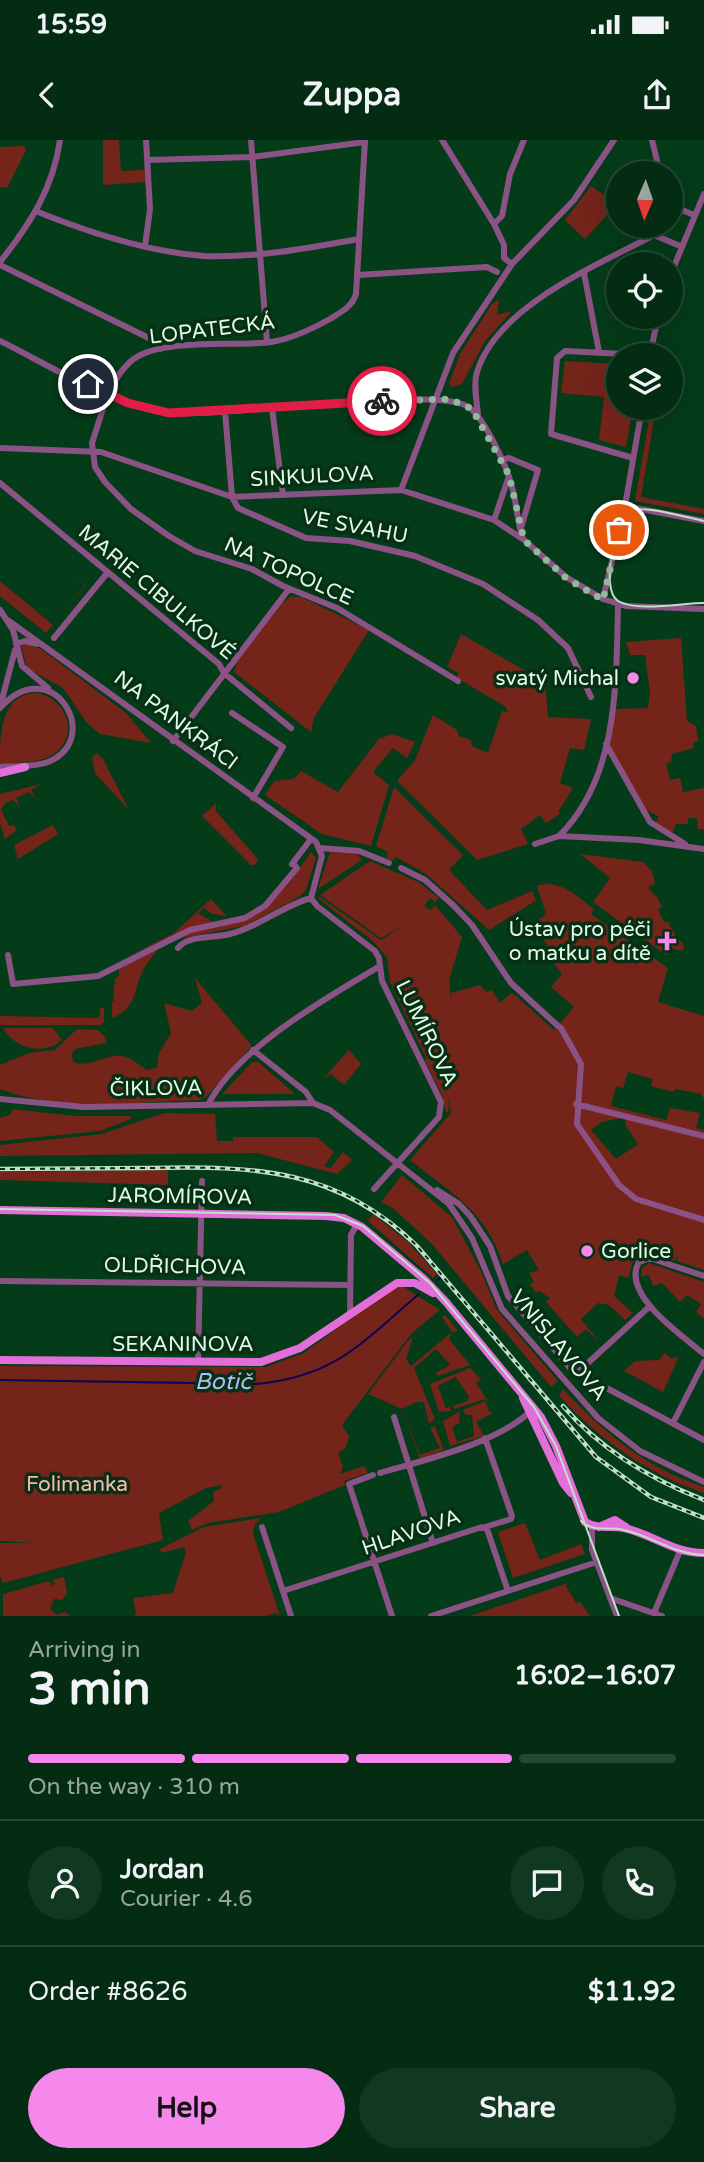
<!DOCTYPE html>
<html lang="en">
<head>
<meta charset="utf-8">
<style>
  :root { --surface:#032c13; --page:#113821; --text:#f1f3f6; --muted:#97a7a0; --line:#244833; --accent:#f688ec }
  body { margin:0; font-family:"Varela Round",sans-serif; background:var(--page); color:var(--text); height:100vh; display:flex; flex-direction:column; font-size:26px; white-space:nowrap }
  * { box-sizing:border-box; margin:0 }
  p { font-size:23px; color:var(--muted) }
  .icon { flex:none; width:38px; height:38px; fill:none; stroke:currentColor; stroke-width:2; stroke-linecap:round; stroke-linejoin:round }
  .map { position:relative; height:1476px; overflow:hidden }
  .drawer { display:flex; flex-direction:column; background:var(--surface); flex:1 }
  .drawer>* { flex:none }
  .needle { width:46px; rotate:182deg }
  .fabs { position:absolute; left:606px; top:21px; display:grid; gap:14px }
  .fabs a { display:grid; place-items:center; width:77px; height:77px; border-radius:50%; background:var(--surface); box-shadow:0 7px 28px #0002,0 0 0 2px var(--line); font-size:35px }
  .pin { position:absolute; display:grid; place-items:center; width:60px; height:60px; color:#fff; margin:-30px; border:4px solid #fff; border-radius:50%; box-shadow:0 2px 7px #0007 }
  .courier { position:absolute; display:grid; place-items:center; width:70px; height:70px; margin:-35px; border:5px solid #e11d48; border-radius:50%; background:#fff; color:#222; box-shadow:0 2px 9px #0007 }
  .overview em { font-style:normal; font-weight:700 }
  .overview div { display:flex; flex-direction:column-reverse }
  .overview { display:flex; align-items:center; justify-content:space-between; height:119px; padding:0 28px }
  h1 { font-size:46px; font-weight:700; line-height:52px }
  .bar { display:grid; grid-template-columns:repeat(4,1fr); gap:10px 7px; align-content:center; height:84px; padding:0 28px }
  .bar i { height:9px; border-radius:5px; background:var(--line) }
  .bar .active { background:var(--accent) }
  .bar p { grid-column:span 4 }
  .line { display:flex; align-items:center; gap:18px; padding:0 28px; border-top:2px solid var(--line) }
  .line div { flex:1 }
  .round { display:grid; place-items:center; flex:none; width:74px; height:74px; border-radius:37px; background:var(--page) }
  .action { display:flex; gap:14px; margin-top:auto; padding:14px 28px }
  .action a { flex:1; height:80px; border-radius:42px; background:var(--accent); color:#111; font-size:28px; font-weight:700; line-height:80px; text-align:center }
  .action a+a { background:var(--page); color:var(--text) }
  .status { display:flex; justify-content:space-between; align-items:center; height:49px; padding:0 35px; background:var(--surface); direction:ltr }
  .status svg { height:19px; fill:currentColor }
  header { display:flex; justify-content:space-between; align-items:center; height:91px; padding:0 28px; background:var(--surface); font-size:32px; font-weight:700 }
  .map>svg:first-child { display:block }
  .green { fill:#75241a; fill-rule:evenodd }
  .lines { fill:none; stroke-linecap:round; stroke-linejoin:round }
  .stream { stroke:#0a0456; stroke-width:2 }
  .minor { stroke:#8b5385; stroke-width:6 }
  .major { stroke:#e36eda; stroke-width:8 }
  .tram { stroke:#c1e0c8; stroke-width:2 }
  .rail-casing { stroke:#c1e0c8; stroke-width:4.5 }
  .rail { stroke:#082f15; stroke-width:2; stroke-dasharray:5; stroke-linecap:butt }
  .done { stroke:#94b89e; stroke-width:7; stroke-dasharray:0 12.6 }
  .route { stroke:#e11d48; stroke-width:9 }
  .poi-dot { fill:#f688ec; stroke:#082f15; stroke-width:2.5 }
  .labels { text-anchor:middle; stroke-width:7; stroke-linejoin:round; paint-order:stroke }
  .street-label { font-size:21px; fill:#e1fce6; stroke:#082f15 }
  .poi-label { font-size:21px; fill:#e1fce6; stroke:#082f15; text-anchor:end }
  .park-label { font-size:21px; fill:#fab7ab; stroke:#082f15 }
  .water-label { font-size:23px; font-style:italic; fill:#adbff5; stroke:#082f15 }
</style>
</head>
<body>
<div class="status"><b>15:59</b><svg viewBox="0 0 49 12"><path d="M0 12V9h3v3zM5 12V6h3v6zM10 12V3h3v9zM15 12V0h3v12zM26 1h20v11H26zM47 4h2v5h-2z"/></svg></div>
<header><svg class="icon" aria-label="back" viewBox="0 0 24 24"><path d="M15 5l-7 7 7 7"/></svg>Zuppa<svg class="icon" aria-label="share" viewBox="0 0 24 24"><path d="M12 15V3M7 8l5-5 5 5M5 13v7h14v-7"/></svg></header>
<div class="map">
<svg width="704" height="1476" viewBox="0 0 704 1476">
  <rect width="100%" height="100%" fill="#043b19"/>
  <path class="green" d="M103 0H119L121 31 145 30 146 42 103 45Z
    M24 6 26 10 7 48 0 47V7Z
    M591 46 617 64 585 99 565 80Z
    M499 160 497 175 512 171 485 201 462 244 453 247 449 244 460 214 492 164Z
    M565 221 618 224V268H633L626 307 599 300 604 257 561 253Z
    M651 268H659L655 274 641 357 704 369V374L635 361Z
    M71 434 86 446 46 493 0 456V441L53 485 85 446Z
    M290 457H301L369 490 314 578 311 592 234 532 237 522 282 463Z
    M461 494 545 542 548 577 591 579 584 610 570 608 560 643 573 648 558 672 560 674 546 683 540 675 521 689 528 704 477 720 397 641 415 620 433 575 457 590 459 596 471 600 472 606 488 613 502 571 508 573 506 567 457 538 458 533 447 527Z
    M681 498 687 581 696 586 698 602H693L694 608 672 614 671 622 666 624 670 640 680 638 683 652 704 648V689H698L697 678H688V684H676L671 695 655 683 659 677 645 669 609 605 615 569 648 568 650 553 645 515H630L626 502Z
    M25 504 41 509 126 573 151 603 100 594 87 583 63 548 27 528 21 506Z
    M36 553C66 558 81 594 54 614 39 624 17 622 0 624 0 595 0 555 36 553Z
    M392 594 415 602 407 618 393 608 373 632 389 645 371 706 322 694 265 655 274 641 294 639 301 631 338 652 379 599Z
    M97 613 103 619 129 670 95 633 92 617Z
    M41 644 31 650 36 659 29 652 16 658 20 667 13 660 5 663 1 670 9 686 14 685 17 690 5 699 0 683V654Z
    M394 647 463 715 449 730 487 770 532 751 537 763 535 761 489 790 426 734 396 717 392 721 386 717 388 712 376 706Z
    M216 663V671L258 719 255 725H251L202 676Z
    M53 685 58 694 18 719 14 705Z
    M311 712 316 718 306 750 299 757 244 786 183 798C190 787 219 788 233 783 274 768 287 746 311 712Z
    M330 712 357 714 362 720 318 749Z
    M580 714 643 722 652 731 655 744 649 746V750L657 757 662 767 658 770 664 782H668L676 797 684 804 683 811 671 808 666 815 593 762 610 738Z
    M370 721 418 742 439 758 435 762 430 758 424 766 431 770 435 765 462 797 449 840 452 868 451 853 480 845 486 852 492 850 500 863 511 853 515 855 554 890 574 867 551 847 562 834 549 817 548 806 533 784 546 774 537 746C559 738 578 757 594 769L591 774 668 828 658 862 704 876V959L701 954 675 949 673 952 651 946 653 939 628 932 623 948 616 946 611 966 666 980 670 968 700 973 696 988 704 990V1130L677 1121 678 1115 675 1121 644 1112 632 1124 629 1138 619 1135 614 1156 633 1173 625 1180 609 1165 598 1163 581 1179 600 1203 586 1189 577 1197 546 1162 550 1158 539 1151 536 1153 530 1145 534 1142 529 1133 539 1130 527 1110 503 1124C487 1072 451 1053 410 1020L451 973 448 957 449 970 446 973 443 957 425 921 426 918 390 842 387 818 374 802 319 759 318 756 381 800 403 786 381 798 320 755ZM625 977 626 986 638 1004 616 1019 591 990 602 982Z
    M211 759 227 776 212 774 204 768 198 773 213 782 190 788 121 820 174 793Z
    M158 809C153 815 148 822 144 828 133 849 138 868 112 878V862H116L113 861 115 838 119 836V828Z
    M195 838 252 906 206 957 199 960C135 962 58 972 0 949V925L29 913 55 910 77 889 98 890 106 898V903L75 909 71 916 75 923C91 927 106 914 122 916 133 918 139 926 148 930L157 927 159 913 171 893 164 863 192 871 202 863Z
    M100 868H104V882L100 885H0V876L97 878 100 876Z
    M3 888H53L62 900C43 916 15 909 3 888Z
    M349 910 361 924 344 945 331 934 323 939Z
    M252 922H258L295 954H222Z
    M12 969 76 976H130L131 979 100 991 0 1001V978L11 974Z
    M164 973 215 974 217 1001H233V997H317L334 1012 324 1026 331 1028 343 1012 352 1020 337 1034 257 1013 0 1016V1005L102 994Z
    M158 1030H168V1045L0 1040V1032Z
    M402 1035 452 1077 481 1131 497 1170 558 1241 551 1247 432 1104 394 1069 381 1062Z
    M373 1074 407 1101 437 1134 433 1138 368 1081Z
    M649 1123 704 1142V1178L696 1172 701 1164 687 1155 680 1162 662 1143 653 1146 649 1135 641 1137 642 1128Z
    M402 1146 440 1170 412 1193 342 1285 349 1297 345 1309 338 1312 343 1327 340 1334 364 1326 368 1333 344 1341 345 1345 279 1372 208 1383 192 1390 188 1381 214 1361 213 1352 222 1348 221 1345 206 1348 159 1373 163 1400 3 1443 0 1436V1403H34L0 1401V1226L266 1227 304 1213 393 1147Z
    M445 1175 458 1191 452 1192 449 1199 470 1225 437 1236 436 1233 450 1225 436 1209 414 1228 435 1279 429 1284 424 1262H416L402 1269 420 1315 440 1308 430 1288 435 1286 444 1310 420 1319 402 1269 368 1254 408 1201 413 1197 406 1219 411 1226 452 1192 442 1177Z
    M665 1213 672 1219 675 1216 678 1219 663 1252 624 1231 635 1221 659 1220Z
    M470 1228 481 1239 476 1243 490 1264 485 1259 454 1269 453 1266 467 1261 469 1257 456 1237 438 1246 446 1268 450 1267 451 1271 439 1272 430 1244Z
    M563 1249C604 1293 646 1328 704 1347V1353C645 1333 601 1300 559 1256Z
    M485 1261 489 1271 493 1273 476 1282 484 1296 450 1306 443 1281 460 1271 459 1283 452 1287 457 1302 474 1296 472 1275 465 1274 463 1270Z
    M261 1378 255 1384 253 1393 280 1476 276 1473 265 1476H132L136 1475 133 1458 173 1453 186 1412 184 1407 161 1413 160 1409 204 1387Z
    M525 1383 540 1420 581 1404 585 1414 513 1438 498 1392Z
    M64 1437 67 1453 62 1460 54 1459 50 1468 57 1475 64 1472 71 1476H3V1454L49 1441 53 1446 55 1443 52 1440Z
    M568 1443 566 1446 576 1463 580 1462 590 1476H470Z"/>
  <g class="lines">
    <path class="stream" d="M437 1140 440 1138
      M0 1240 256 1244C335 1237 361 1203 419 1154"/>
    <path class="minor" d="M251 0 267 202
      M365 0 356 154C352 167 341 172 330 179 312 189 292 199 271 202 234 207 157 197 130 222 108 242 101 277 92 303L95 327 105 342 131 369 169 396 195 411 252 429 283 446 337 468 458 541
      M442 0 494 84
      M652 0 660 33
      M148 20 252 17 365 2
      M670 65 694 75
      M38 72C90 93 148 112 204 116 256 118 309 108 359 99
      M654 95 680 106
      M145 106 150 69 146 0
      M0 122C30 84 53 49 60 0
      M512 124 504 118V105L494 84 502 76 510 34 524 0
      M0 125 155 201 161 209
      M584 133 599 212
      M358 135 487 127 497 132
      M670 136 704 54
      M0 201C47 224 119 269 170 273 224 278 441 244 470 268 486 281 507 327 512 347 517 364 517 382 523 399
      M650 215 658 177
      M272 268 283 355
      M225 271 232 357 238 368 306 398 350 401 415 416 483 444 538 480 568 508 591 557
      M478 275C477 262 473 244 477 232 497 166 598 125 654 95
      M0 308 101 312 232 357 401 350 494 380 524 400 566 437 603 459 626 466 704 469
      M633 318 551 294 557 218 565 211 644 215
      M501 320 509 318 538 330 521 388
      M0 343 219 524 224 533 291 588
      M401 350 453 213 512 124 574 60 614 0
      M625 366 704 381
      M494 380 509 336
      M603 459 625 366 642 268
      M0 470 13 490 22 526 48 548
      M9 481 316 702 322 716 311 758
      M54 498 108 432
      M16 504 25 501 37 504
      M0 567 15 510
      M0 568C52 510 105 599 48 622 33 628 16 625 0 627
      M232 573 283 607 253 658
      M173 601 289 449
      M606 604 650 682 685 704
      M559 696C619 637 616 542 618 465
      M535 704 559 696 639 700 704 709
      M320 708 359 711 389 723
      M292 724 311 699
      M401 728 425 740 453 765 472 785 511 843 558 886
      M311 758 317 766 375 811 379 818 382 841 441 962 439 977 374 1049
      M178 808C187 795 215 798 230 794 259 787 282 766 311 758
      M8 815 13 844 98 836 190 790 245 778 265 766 297 728 293 723
      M561 888 581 924 577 984 619 1045 636 1059 704 1080
      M253 910 306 952 313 963
      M0 959 84 967 313 963 330 970 449 1064 472 1098 502 1169 598 1278 640 1311 704 1342
      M576 964 704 996
      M208 965C236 909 326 858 380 826
      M437 1050 459 1064 471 1077 490 1106 508 1156 571 1229 704 1300
      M704 1136 650 1118 639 1122C620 1154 683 1196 704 1214
      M0 1141 350 1145
      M350 1174 351 1095 357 1084
      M198 1222 202 1041
      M577 1233 650 1166
      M394 1277 433 1403
      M673 1283 704 1222
      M380 1333C425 1320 498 1303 532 1270
      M373 1335 349 1344 392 1476
      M592 1386V1410L617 1476
      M262 1387 291 1476
      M485 1387 511 1379 512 1376 485 1298
      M283 1451 482 1387 487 1389 508 1451
      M610 1458 662 1476
      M654 1473 680 1411
      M431 1476 597 1422"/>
    <path class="major" d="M0 633 25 627
      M0 1070 326 1076 344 1078 362 1087 424 1139 446 1162 541 1277 556 1306 585 1382C598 1390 610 1385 624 1388 652 1394 673 1413 704 1413
      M0 1220 261 1222 300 1208 397 1143H415L433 1153
      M523 1258 563 1343 571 1353
      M599 1387 615 1380 626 1387"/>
    <path class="tram" d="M704 381C688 378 649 366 635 370 616 375 599 449 618 461 636 472 683 463 704 463
      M0 1069 335 1075 363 1086 431 1144 534 1267 556 1306 619 1476
      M581 1381C594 1393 608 1386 624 1390 652 1396 673 1414 704 1415"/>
    <defs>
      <path id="rail" d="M0 1029C50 1029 100 1028 150 1028 255 1026 337 1028 417 1106L596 1317 651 1357 704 1378
        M563 1266C601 1310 650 1339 704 1360"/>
    </defs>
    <use href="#rail" class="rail-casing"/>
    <use href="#rail" class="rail"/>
  </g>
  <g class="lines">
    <path class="done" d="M382 261 450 259 472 269 509 335 524 400 566 438 603 460 619 390"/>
    <path class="route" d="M88 244 128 263 169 273 382 261"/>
  </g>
  <g class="poi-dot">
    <circle cx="633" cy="538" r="7"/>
    <path d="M663.5 790.5h7v7h7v7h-7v7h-7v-7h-7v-7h7z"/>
    <circle cx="587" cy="1111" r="7"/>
  </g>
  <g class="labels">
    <g class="street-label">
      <text transform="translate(212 189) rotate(-7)" y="7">LOPATECKÁ</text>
      <text transform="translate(312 336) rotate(-3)" y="7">SINKULOVA</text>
      <text transform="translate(355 386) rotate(11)" y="7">VE SVAHU</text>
      <text transform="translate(289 431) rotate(24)" y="7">NA TOPOLCE</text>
      <text transform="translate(157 452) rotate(40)" y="7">MARIE CIBULKOVÉ</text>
      <text transform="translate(176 580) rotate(37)" y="7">NA PANKRÁCI</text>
      <text transform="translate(427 893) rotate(64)" y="7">LUMÍROVA</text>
      <text transform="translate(156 948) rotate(-1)" y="7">ČIKLOVA</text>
      <text transform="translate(180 1056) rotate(1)" y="7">JAROMÍROVA</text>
      <text transform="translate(175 1126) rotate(1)" y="7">OLDŘICHOVA</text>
      <text x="183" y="1211">SEKANINOVA</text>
      <text transform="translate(559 1205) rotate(50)" y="7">VNISLAVOVA</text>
      <text transform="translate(411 1392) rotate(-19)" y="7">HLAVOVA</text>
    </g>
    <g class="poi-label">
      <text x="619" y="545">svatý Michal</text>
      <text x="651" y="796">Ústav pro péči<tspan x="651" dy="24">o matku a dítě</tspan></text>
      <text x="601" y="1118" text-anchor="start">Gorlice</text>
    </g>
    <g class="park-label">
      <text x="77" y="1351">Folimanka</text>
    </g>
    <g class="water-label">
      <text x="223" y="1249">Botič</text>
    </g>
  </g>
</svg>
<div class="fabs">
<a><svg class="needle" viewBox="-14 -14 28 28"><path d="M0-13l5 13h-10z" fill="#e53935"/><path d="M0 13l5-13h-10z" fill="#97a7a0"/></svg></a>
<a><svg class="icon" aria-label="locate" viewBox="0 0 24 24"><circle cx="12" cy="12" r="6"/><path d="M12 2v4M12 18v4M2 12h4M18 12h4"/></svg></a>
<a><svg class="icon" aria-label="layers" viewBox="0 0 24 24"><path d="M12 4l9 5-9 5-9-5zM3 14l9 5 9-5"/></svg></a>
</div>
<div class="pin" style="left:619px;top:390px;background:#ea580c"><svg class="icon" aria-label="bag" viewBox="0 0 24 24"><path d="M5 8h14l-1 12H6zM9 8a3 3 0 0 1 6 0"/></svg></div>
<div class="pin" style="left:88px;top:244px;background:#1f2937"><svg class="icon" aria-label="home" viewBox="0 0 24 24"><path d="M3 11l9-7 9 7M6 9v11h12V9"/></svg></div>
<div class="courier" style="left:382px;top:261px"><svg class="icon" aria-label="bike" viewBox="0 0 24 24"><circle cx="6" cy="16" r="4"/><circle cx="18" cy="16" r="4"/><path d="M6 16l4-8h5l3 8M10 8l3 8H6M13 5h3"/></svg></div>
</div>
<section class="drawer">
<div class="overview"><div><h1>3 min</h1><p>Arriving in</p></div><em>16:02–16:07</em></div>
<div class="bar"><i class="active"></i><i class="active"></i><i class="active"></i><i></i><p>On the way · 310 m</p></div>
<div class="line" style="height:126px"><a class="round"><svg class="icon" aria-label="person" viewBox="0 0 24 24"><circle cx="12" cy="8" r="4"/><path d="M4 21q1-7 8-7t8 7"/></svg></a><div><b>Jordan</b><p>Courier · 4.6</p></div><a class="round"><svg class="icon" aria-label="chat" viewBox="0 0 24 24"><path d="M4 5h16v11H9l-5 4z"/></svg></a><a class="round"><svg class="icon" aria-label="phone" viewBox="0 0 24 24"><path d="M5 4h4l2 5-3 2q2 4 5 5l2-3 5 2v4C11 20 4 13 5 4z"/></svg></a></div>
<div class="line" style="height:91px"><div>Order #8626</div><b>$11.92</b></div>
<div class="action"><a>Help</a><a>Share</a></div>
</section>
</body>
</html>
